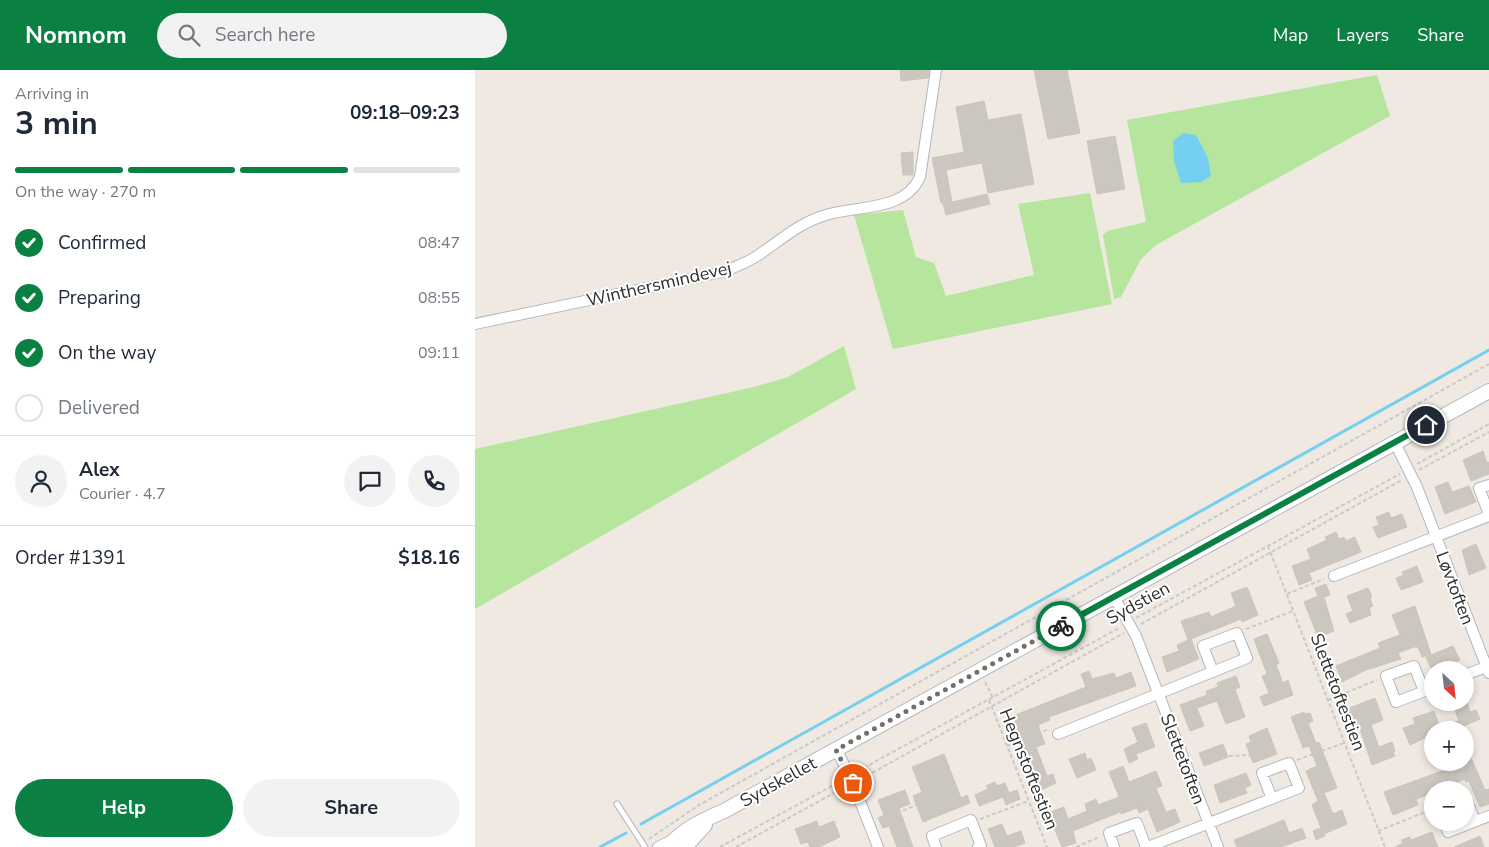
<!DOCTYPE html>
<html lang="en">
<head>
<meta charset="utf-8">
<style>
  :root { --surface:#fff; --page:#f2f2f3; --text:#1f2937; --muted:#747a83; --line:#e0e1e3; --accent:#0b8043 }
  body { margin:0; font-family:"Nunito Sans",sans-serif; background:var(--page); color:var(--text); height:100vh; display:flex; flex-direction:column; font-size:19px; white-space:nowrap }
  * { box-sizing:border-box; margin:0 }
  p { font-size:16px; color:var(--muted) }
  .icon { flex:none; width:28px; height:28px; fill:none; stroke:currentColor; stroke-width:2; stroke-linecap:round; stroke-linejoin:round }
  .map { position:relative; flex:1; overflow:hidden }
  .side { display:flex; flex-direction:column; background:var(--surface); width:475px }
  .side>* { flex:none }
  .needle { width:32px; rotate:153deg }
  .controls { position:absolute; left:949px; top:591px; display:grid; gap:10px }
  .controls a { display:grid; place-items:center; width:50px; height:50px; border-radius:50%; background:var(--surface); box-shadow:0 2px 8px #0003; font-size:25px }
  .pin { position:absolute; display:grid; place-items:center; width:42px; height:42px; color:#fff; margin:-21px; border:2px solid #fff; border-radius:50%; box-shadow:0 1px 5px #0007 }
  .courier { position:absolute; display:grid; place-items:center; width:50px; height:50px; margin:-25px; border:4px solid #0b8043; border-radius:50%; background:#fff; color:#222; box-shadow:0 1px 6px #0007 }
  .head em { font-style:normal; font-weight:700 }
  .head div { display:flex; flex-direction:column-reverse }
  .head { display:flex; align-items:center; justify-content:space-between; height:85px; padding:0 15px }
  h1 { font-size:32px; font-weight:700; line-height:38px }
  .bar { display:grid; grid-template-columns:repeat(4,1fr); gap:8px 5px; align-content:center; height:60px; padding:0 15px }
  .bar i { height:6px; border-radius:4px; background:var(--line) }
  .bar .active { background:var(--accent) }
  .bar p { grid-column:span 4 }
  .line { display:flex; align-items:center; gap:12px; padding:0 15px; border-top:1px solid var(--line) }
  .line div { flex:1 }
  .round { display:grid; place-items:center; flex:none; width:52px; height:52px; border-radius:26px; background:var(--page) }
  ol { padding:0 15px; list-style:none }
  li { display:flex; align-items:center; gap:15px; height:55px }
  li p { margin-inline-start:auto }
  li .icon { padding:5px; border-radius:50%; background:var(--accent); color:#fff; stroke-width:4 }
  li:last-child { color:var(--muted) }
  li i { width:28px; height:28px; border:2px solid var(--line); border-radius:50% }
  .cta { display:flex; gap:10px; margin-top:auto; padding:10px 15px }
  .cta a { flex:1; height:58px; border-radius:30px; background:var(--accent); color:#fff; font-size:20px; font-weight:700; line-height:58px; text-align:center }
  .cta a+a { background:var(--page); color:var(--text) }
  header { display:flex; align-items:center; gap:30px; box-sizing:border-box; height:70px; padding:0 25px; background:var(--accent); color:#fff }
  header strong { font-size:24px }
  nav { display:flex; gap:28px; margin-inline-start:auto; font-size:18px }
  .search { width:350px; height:45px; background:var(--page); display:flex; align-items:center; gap:12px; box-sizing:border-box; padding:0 18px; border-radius:28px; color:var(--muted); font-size:19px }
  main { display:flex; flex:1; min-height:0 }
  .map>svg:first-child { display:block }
  .green { fill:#b6e59e }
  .water { fill:#75cff0 }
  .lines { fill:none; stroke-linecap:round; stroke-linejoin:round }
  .stream { stroke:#75cff0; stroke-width:3 }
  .building { fill:#cbc7bf; stroke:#cbc5ba }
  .lane-casing { stroke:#b4b7c1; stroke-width:7 }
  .street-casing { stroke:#b4b7c1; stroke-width:12 }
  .secondary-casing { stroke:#b4b7c1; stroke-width:16 }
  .path { stroke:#c9c9c9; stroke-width:2; stroke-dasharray:4 2.5; stroke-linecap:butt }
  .lane { stroke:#fff; stroke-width:5 }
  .street { stroke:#fff; stroke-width:10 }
  .secondary { stroke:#fff; stroke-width:14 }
  .done { stroke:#726f6d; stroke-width:5; stroke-dasharray:0 9 }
  .route { stroke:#0b8043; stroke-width:6 }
  .labels { text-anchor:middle; stroke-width:4; stroke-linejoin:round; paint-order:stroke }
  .street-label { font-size:18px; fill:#2e2e2e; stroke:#fff }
</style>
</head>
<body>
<header>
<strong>Nomnom</strong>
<div class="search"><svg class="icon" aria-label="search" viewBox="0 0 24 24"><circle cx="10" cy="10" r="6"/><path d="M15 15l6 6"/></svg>Search here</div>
<nav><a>Map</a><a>Layers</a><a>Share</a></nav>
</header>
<main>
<section class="side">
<div class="head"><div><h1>3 min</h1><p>Arriving in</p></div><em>09:18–09:23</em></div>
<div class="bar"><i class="active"></i><i class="active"></i><i class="active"></i><i></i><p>On the way · 270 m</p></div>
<ol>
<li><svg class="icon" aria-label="check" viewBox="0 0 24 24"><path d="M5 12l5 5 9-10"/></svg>Confirmed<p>08:47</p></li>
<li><svg class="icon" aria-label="check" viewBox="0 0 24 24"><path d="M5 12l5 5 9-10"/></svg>Preparing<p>08:55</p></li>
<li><svg class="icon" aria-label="check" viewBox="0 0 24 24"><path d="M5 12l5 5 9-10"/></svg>On the way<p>09:11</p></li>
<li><i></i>Delivered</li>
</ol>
<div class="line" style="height:90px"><a class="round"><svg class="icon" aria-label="person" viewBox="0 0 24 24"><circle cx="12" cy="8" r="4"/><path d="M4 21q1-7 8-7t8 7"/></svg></a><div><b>Alex</b><p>Courier · 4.7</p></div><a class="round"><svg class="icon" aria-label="chat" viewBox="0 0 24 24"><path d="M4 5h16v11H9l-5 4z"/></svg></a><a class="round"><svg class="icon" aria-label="phone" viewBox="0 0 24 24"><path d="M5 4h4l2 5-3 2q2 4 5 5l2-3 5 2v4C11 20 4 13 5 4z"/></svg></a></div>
<div class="line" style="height:65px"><div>Order #1391</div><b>$18.16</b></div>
<div class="cta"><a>Help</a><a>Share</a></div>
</section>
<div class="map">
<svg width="1014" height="777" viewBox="0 0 1014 777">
  <rect width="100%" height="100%" fill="#efe9e1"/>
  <path class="green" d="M902 5 915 46 681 175 666 189 646 227 639 229 628 165 632 161 671 152 652 50Z
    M615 123 637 234 418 279 379 145 428 140 441 187 459 193 471 226 559 205 543 134Z
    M369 276 381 319 0 539V379L279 317 313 307Z"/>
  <path class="water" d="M708 63 721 65 733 88 736 106 726 112 706 113 699 91 698 71Z"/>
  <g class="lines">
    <path class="stream" d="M166 754 1014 280
      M125 777 151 763"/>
  </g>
  <path class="building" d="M425 0H454L453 8 426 11Z
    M559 0H592L605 63 573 69Z
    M509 31 513 50 546 44 559 114 513 123 507 93 471 100 477 132 512 124 515 134 471 145 468 133H466L457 88 489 82 481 37Z
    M640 66 650 119 622 124 612 71Z
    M438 82V105H428L426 83Z
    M1008 381 1012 393 1014 392V404L996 411 988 390Z
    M973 412 977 422 994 416 1001 432 970 444 960 417Z
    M914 442 916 448 927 444 932 457 903 468 898 457 904 455 901 447Z
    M861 462 864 469 869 467 871 471 880 467 886 482 834 503 837 510 824 515 817 496 836 489 832 479 852 470 850 467Z
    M1001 474 1011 498 994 505 987 480Z
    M942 496 948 512 926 520 921 508 929 505 927 502Z
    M851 514 855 525 849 527 859 561 843 567 829 532 843 526 840 518Z
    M772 517 783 545 767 552 766 549 713 570 706 551 734 542 736 547 761 536 756 523Z
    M893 518 897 527 895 528 898 536 894 538 896 545 875 553 871 544 878 541 872 526Z
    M940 536 956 584 947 587 943 577H939L923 583 926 589 891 600 867 612 861 596 905 578 903 573 925 565 917 545Z
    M792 564 804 593 801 595 808 613 813 610 818 625 789 636 785 627 794 623 787 606 792 604 779 569Z
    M716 569 724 589 692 602 687 587 704 581 702 575Z
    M978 576 985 590 957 601 951 587Z
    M614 601 617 609 639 603 641 608 656 602 661 616 574 647 575 650 563 655 570 674 561 677 572 706 578 704 581 713 564 721 546 676 549 675 538 646 611 617 606 604Z
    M761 606 765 617 760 619 770 647 751 654 742 631 722 638 729 656 715 661 705 635 732 625 731 621 743 617 742 613Z
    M900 628 908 650 896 655 904 677 917 672 920 681 918 682 920 686 897 695 885 659 881 661 872 639Z
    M977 632H992L995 642 1001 640 1005 649 986 657Z
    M959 641 965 657 983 651 987 660H958V664L935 675 928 658 940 654 938 648Z
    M829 642 830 644 835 643 838 651 833 653 841 673 844 672 862 718 849 723 858 744 867 740 872 754 849 764 850 766 841 770 838 761 846 758 837 735 843 731 831 701 842 696 834 676 828 678 816 647Z
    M671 653 680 677 661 684 663 689 654 693 649 679 663 672 657 658Z
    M792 658 802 684 778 693 771 674 776 672 774 666Z
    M748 674 753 687 729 696 724 683Z
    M990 674 1010 720 1014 719V734L1005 737 994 711 991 712 990 709 965 720H958V723L941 729 943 735 918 745 909 722 981 696 980 692H990Z
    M610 683 612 690 616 688 621 700 602 708 594 689Z
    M469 684 486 728 492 725 495 733 448 752 438 726 447 722 437 697Z
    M648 696 654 712 681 701 687 716 681 718 691 742 700 739 705 752 682 762 673 739 664 743 662 738 646 744 645 742 598 761 601 773 587 777 573 743 589 737 593 749 612 741 610 734 621 729 623 735 644 727 634 702Z
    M771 703 776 715 770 718 772 723 745 733 739 715Z
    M520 712 522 716 530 713 534 723 542 720 545 729 531 735 528 727 504 736 500 725 513 719 511 716Z
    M430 720 435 734 424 738 438 777H422L414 756 408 758 403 748 409 745 403 730Z
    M809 750 814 763 827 758 831 768 806 777H762L759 770Z
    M342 751 344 757 359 751 365 767 344 777H335L333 772 326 774 320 759Z
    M527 754 532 766 546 761 550 773 539 777H520L513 759Z
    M957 762 963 777H920L928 773 926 770 935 767 936 770Z
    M1005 766 1009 777H979Z"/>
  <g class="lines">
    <defs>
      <path id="lane" d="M142 734 170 777"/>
      <path id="street" d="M0 254 247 202C261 197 274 192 285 184 307 169 324 153 351 145 383 135 429 142 445 107L461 0
        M920 373 942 417 1014 603
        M1014 415 1004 418 1014 444
        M859 506 1014 446
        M639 527 661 566 743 777
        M990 605 1014 596
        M949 621 939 596 911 606 921 632 958 618
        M583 664 772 588 762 563 728 576 738 602
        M361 679 375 706 403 777
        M990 726 1000 751
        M969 752 973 762 1014 746
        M183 777 199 769
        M461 777 457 766 496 750 506 776 503 777
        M639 777 634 763 662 753 671 777
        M673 777 824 718 814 693 787 703 797 729"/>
      <path id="secondary" d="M193 777C208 759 228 750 249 741L1014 321
        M210 777 230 755"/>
    </defs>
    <use href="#lane" class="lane-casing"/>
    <use href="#street" class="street-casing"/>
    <use href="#secondary" class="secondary-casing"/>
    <path class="path" d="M942 394 1014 354
      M944 400 1014 362
      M793 476 910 777
      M812 524 849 509
      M661 548 925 404
      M666 554 927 410
      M771 559 818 541
      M510 612 518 628
      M514 630 572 777
      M853 630 902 610
      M532 676 574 659
      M754 686 774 685 777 687
      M822 690 869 673
      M383 701 644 558
      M386 709 649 563
      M422 743 444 734 451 752
      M505 749 554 731
      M903 761 958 739
      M174 769 224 735 1014 294
      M245 777 366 711
      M261 777 368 718
      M601 777 624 767"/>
    <use href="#lane" class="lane"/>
    <use href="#street" class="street"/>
    <use href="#secondary" class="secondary"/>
  </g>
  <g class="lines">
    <path class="done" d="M378 713 361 680 586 556"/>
    <path class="route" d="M586 556 951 355"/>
  </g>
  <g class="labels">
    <g class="street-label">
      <text transform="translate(184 214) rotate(-13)" y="6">Winthersmindevej</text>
      <text transform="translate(980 518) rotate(69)" y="6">Løvtoften</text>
      <text transform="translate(663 533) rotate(-29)" y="6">Sydstien</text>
      <text transform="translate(863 622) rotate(69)" y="6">Slettetoftestien</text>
      <text transform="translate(708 689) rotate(69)" y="6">Slettetoften</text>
      <text transform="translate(554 699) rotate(68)" y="6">Hegnstoftestien</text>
      <text transform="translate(303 712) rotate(-29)" y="6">Sydskellet</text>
    </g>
  </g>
</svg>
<div class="controls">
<a><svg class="needle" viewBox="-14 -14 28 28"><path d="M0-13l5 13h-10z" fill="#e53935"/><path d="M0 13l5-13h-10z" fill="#747a83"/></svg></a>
<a>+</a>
<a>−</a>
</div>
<div class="pin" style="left:378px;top:713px;background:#ea580c"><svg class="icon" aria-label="bag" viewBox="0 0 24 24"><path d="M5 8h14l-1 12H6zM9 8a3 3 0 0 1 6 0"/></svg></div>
<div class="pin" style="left:951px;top:355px;background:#1f2937"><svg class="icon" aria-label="home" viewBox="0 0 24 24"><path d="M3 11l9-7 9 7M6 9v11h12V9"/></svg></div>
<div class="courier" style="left:586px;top:556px"><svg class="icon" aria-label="bike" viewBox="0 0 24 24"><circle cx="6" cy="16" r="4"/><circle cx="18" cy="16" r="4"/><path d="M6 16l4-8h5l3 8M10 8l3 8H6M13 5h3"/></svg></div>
</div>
</main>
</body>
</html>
